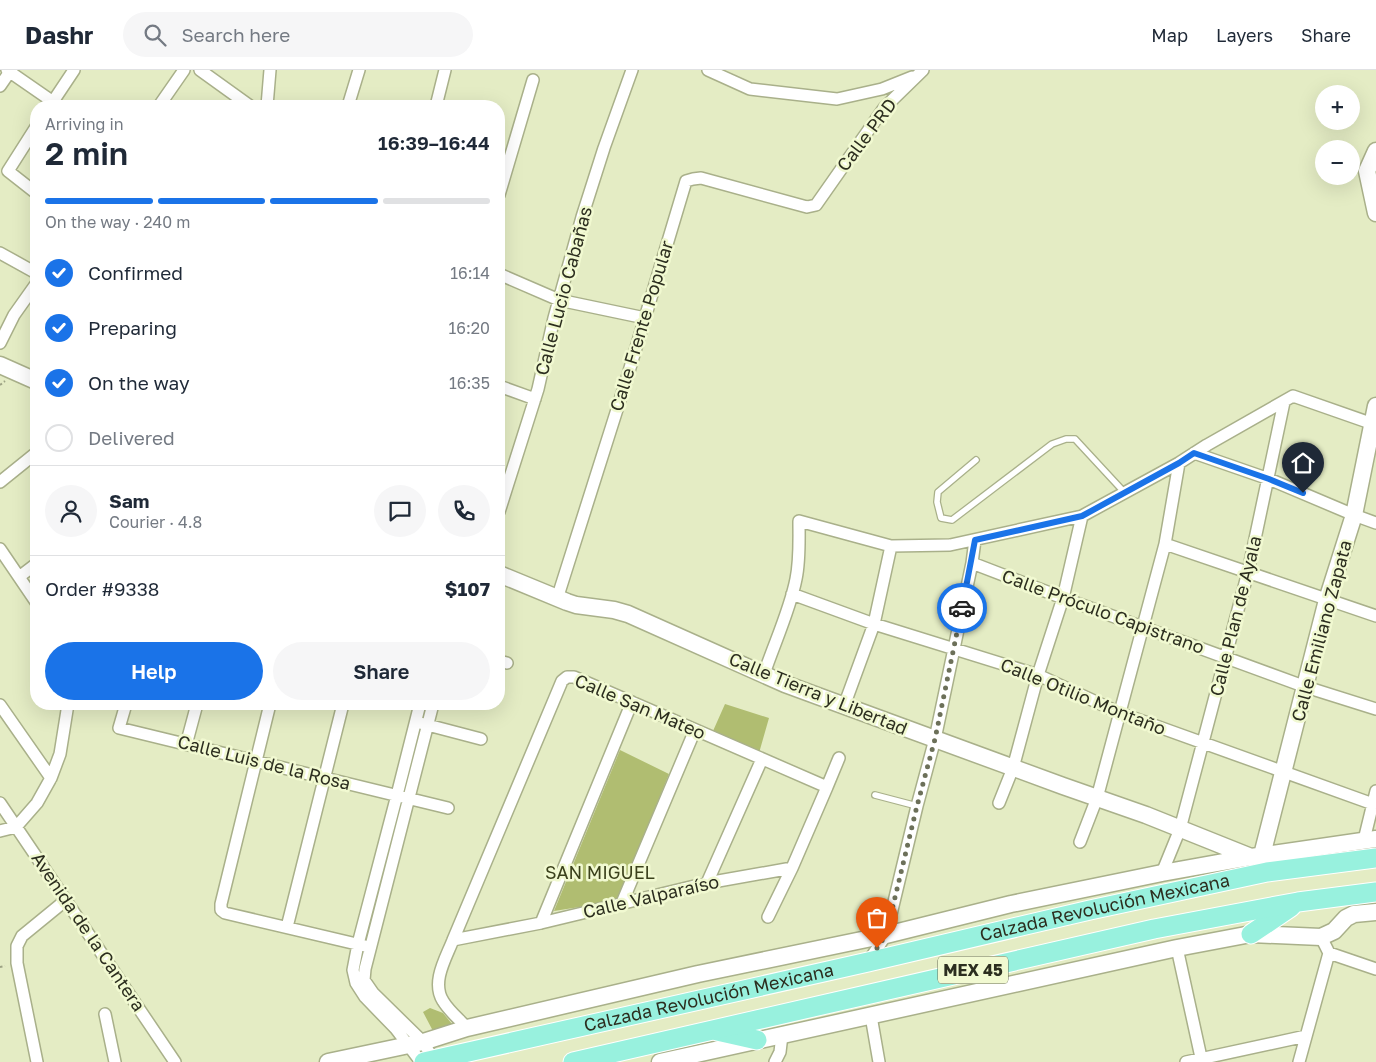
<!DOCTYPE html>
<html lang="en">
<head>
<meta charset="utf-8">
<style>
  :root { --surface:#fff; --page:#f6f6f7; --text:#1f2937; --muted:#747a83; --line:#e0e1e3; --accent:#1a73e8 }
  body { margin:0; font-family:"Golos Text",sans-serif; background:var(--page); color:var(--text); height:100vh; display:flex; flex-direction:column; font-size:19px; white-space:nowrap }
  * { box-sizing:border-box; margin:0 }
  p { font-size:16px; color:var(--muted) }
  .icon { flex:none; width:28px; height:28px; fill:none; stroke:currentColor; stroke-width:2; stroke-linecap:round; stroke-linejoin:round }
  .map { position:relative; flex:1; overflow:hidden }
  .panel { position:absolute; left:30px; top:30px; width:475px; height:610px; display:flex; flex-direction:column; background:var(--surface); border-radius:20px; box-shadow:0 5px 20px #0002 }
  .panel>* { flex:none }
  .tools { position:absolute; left:1315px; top:15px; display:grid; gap:10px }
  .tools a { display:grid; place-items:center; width:45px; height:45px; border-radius:50%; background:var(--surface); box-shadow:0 5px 20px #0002; font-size:25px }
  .pin { position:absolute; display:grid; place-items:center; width:42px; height:42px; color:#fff; margin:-51px -21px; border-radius:50% 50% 50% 0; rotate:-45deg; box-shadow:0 0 5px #0007 }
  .pin .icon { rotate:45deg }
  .courier { position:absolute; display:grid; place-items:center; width:50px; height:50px; margin:-25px; border:4px solid #1a73e8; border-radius:50%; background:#fff; color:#222; box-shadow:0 1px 6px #0007 }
  .headline em { font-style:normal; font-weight:600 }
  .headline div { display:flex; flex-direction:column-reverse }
  .headline { display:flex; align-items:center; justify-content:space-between; height:85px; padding:0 15px }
  h1 { font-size:32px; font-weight:600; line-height:38px }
  .bar { display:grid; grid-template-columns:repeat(4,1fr); gap:8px 5px; align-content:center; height:60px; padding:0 15px }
  .bar i { height:6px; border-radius:4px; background:var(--line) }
  .bar .selected { background:var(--accent) }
  .bar p { grid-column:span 4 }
  .line { display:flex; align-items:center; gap:12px; padding:0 15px; border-top:1px solid var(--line) }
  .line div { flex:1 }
  .round { display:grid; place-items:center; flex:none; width:52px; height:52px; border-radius:26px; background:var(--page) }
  ol { padding:0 15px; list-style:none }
  li { display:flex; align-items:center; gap:15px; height:55px }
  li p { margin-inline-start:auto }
  li .icon { padding:5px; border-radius:50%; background:var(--accent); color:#fff; stroke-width:4 }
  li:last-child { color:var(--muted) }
  li i { width:28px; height:28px; border:2px solid var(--line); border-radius:50% }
  .primary-button { display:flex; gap:10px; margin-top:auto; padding:10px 15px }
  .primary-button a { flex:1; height:58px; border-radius:30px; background:var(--accent); color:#fff; font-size:20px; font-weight:600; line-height:58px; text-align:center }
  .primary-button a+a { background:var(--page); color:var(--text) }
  header { display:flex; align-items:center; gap:30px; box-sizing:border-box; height:70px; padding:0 25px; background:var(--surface); border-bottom:1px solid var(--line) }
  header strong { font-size:24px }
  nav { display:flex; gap:28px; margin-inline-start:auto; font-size:18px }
  .search { width:350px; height:45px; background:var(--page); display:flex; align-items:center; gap:12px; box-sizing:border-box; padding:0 18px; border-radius:28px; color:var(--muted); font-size:19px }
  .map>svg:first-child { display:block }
  .green { fill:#b0bd71 }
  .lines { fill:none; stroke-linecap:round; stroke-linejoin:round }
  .lane-casing { stroke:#a9b08a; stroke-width:8 }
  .street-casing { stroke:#a9b08a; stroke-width:14 }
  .secondary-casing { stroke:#a9b08a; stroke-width:19 }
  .primary-casing { stroke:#fff; stroke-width:21 }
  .path { stroke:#9da384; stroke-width:2; stroke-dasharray:2.5 2.5; stroke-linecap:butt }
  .lane { stroke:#fff; stroke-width:5.5 }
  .street { stroke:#fff; stroke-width:11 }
  .secondary { stroke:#fff; stroke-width:16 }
  .primary { stroke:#98f1de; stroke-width:19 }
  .done { stroke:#6c7059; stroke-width:5; stroke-dasharray:0 9 }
  .route { stroke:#1a73e8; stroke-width:6 }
  .labels { text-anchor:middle; stroke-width:5; stroke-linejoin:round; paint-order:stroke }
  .shield { fill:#f1f9d1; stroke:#676b54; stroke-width:1 }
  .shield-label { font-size:16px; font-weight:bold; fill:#2c2e1f }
  .street-label { font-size:18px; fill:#2c2e1f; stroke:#f1f9d1 }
  .park-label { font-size:18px; fill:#3b411c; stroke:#f1f9d1 }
</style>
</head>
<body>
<header>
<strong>Dashr</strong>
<div class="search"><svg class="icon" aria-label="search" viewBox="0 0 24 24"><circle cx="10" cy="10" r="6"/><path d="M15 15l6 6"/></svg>Search here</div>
<nav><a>Map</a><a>Layers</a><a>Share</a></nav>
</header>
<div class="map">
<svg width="1376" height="992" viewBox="0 0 1376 992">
  <rect width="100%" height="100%" fill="#e4ecc4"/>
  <path class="green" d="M725 634 769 648 759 683 713 661Z
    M620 680 669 704 618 831 554 841Z
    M430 938 443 943 452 954 433 961 423 942Z"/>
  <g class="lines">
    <defs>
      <path id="lane" d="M976 390 938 422 937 432 941 448 952 450 1052 374 1066 369H1075L1125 423
        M875 725 917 736"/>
      <path id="street" d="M7 0 59 36
        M200 0 250 36
        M708 0 750 19 837 29 882 19 912 7
        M0 16 11 0
        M50 36 74 0
        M159 36 184 0
        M267 36 270 0
        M348 36 359 0
        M436 36 445 0
        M36 57 8 101 36 123
        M499 125 533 10
        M0 183 36 203
        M499 204 559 230 645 248
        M0 273 14 245 36 214
        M499 316 535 329
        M1194 383 1269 409 1354 445 1376 453
        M0 412 36 383
        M499 442 538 319 554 248 582 147 604 78 632 0
        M1165 474 1376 546
        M0 479 36 532
        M972 493 1063 528 1306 617 1376 639
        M19 507 36 494
        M792 524 874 554 1038 605 1120 643 1373 734
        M557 529 627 308 686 111 693 109 701 108 807 137 816 135 884 38 923 0
        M499 591 507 593
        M764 604C774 574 790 540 796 509 800 490 799 470 799 451L891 476 950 475 1082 446 1179 393 1207 375 1293 326 1376 355
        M126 634 119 658 448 738
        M270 634 221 834V840L225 843 365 876
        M420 634 397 725 358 874 353 900 356 913 365 927 396 959 421 992
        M433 634 365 899 364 910 373 923 423 972 434 990
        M0 635 51 708
        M844 636 874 554 891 476
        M420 653 481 669
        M186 675 197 634
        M827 717 839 688
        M0 733 175 992
        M999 733 1013 698 1038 605 1063 528 1082 446
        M0 761 16 757 37 733 51 708 60 684 68 634
        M1364 770 1376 721
        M1080 772 1097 728 1165 474 1179 393
        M1162 803 1180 759 1248 502 1284 332
        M707 813 762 689
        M622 833 695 660
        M541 853 632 632
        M287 857 343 634
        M453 870 541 853 707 813 792 798
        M1177 878 1202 992
        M1329 883 1376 899
        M868 892 886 865 917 736 935 669 972 493 975 470
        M105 944 115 992
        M871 946 879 992
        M467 958C459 949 449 941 443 931 431 912 446 888 453 870L562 611 567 607H574L827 717 792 798 768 847
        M37 992 17 893V876L22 866 66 830
        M775 992 780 982 782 965
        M1186 992 1306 966
        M1299 992 1329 883 1321 867"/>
      <path id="secondary" d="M1376 81 1367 101 1376 143
        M0 295 36 311
        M499 504 567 532 576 535 614 540 628 544 785 614 1063 716 1146 745 1251 787
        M1262 785 1327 530 1354 445 1376 336
        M328 992 423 972 467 958 698 904 886 865 1011 834 1162 803 1251 787 1376 769
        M660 992 1177 878 1251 864 1321 867 1334 861 1346 848 1354 844 1376 842"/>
      <g id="primary">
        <path d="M1251 864 1291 837"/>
        <path d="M717 961 757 970"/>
        <path id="s1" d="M424 992 868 892 1090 840 1267 802 1376 788"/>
        <path d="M573 992 1154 859 1298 832 1376 822"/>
      </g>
    </defs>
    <use href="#lane" class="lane-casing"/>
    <use href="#street" class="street-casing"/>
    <use href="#secondary" class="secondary-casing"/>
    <use href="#primary" class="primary-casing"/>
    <path class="path" d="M0 315 5 311
      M0 897 5 896"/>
    <use href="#lane" class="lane"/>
    <use href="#street" class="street"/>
    <use href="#secondary" class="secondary"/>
    <use href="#primary" class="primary"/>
  </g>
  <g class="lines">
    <path class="done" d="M877 878 886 865 917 736 935 669 962 538"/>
    <path class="route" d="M962 538 975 470 1082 446 1179 393 1194 383 1269 409 1303 423"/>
  </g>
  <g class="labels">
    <rect class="shield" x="938" y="886.5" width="70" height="27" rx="4"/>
    <g class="shield-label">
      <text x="973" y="906">MEX 45</text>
    </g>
    <g class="street-label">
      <text transform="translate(867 65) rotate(-53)" y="6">Calle PRD</text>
      <text transform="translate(564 221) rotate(-75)" y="6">Calle Lucio Cabañas</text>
      <text transform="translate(642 256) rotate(-73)" y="6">Calle Frente Popular</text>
      <text transform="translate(1103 542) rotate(20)" y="6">Calle Próculo Capistrano</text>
      <text transform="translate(1236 546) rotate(-76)" y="6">Calle Plan de Ayala</text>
      <text transform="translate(1322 561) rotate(-75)" y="6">Calle Emiliano Zapata</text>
      <text transform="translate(818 624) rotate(22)" y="6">Calle Tierra y Libertad</text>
      <text transform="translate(1083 627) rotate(22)" y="6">Calle Otilio Montaño</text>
      <text transform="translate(640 637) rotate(23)" y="6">Calle San Mateo</text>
      <text transform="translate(264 693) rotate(14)" y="6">Calle Luis de la Rosa</text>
      <text transform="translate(651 827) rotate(-13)" y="6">Calle Valparaíso</text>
      <text dy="6" stroke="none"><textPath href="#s1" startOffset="698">Calzada Revolución Mexicana</textPath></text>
      <text transform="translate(88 862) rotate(56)" y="6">Avenida de la Cantera</text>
      <text dy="6" stroke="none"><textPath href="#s1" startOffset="292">Calzada Revolución Mexicana</textPath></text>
    </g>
    <g class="park-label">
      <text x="600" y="809">SAN MIGUEL</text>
    </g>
  </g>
</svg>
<div class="tools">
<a>+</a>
<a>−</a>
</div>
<div class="pin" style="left:877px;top:878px;background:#ea580c"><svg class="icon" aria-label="bag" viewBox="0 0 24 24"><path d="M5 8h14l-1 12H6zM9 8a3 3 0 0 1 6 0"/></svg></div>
<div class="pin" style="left:1303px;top:423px;background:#1f2937"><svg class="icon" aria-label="home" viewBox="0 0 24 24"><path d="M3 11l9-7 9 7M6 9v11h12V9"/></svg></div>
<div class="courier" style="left:962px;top:538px"><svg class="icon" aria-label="car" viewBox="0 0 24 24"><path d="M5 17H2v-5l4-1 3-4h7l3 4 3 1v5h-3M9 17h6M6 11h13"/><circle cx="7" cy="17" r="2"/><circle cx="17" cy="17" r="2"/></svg></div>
<section class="panel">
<div class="headline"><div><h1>2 min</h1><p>Arriving in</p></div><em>16:39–16:44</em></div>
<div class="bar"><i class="selected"></i><i class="selected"></i><i class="selected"></i><i></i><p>On the way · 240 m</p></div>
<ol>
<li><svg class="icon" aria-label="check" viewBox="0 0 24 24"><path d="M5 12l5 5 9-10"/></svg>Confirmed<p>16:14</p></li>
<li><svg class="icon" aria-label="check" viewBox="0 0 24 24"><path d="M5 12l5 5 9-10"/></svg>Preparing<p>16:20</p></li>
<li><svg class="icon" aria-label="check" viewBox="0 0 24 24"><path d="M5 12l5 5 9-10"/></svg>On the way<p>16:35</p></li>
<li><i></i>Delivered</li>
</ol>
<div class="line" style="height:90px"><a class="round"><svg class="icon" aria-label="person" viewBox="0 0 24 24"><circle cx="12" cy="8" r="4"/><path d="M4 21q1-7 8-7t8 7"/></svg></a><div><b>Sam</b><p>Courier · 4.8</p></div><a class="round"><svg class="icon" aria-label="chat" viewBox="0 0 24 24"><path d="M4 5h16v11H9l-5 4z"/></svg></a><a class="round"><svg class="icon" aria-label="phone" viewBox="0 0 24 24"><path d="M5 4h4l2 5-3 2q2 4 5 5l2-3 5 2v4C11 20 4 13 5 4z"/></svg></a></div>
<div class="line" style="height:65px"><div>Order #9338</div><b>$107</b></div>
<div class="primary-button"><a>Help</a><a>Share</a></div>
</section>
</div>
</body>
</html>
